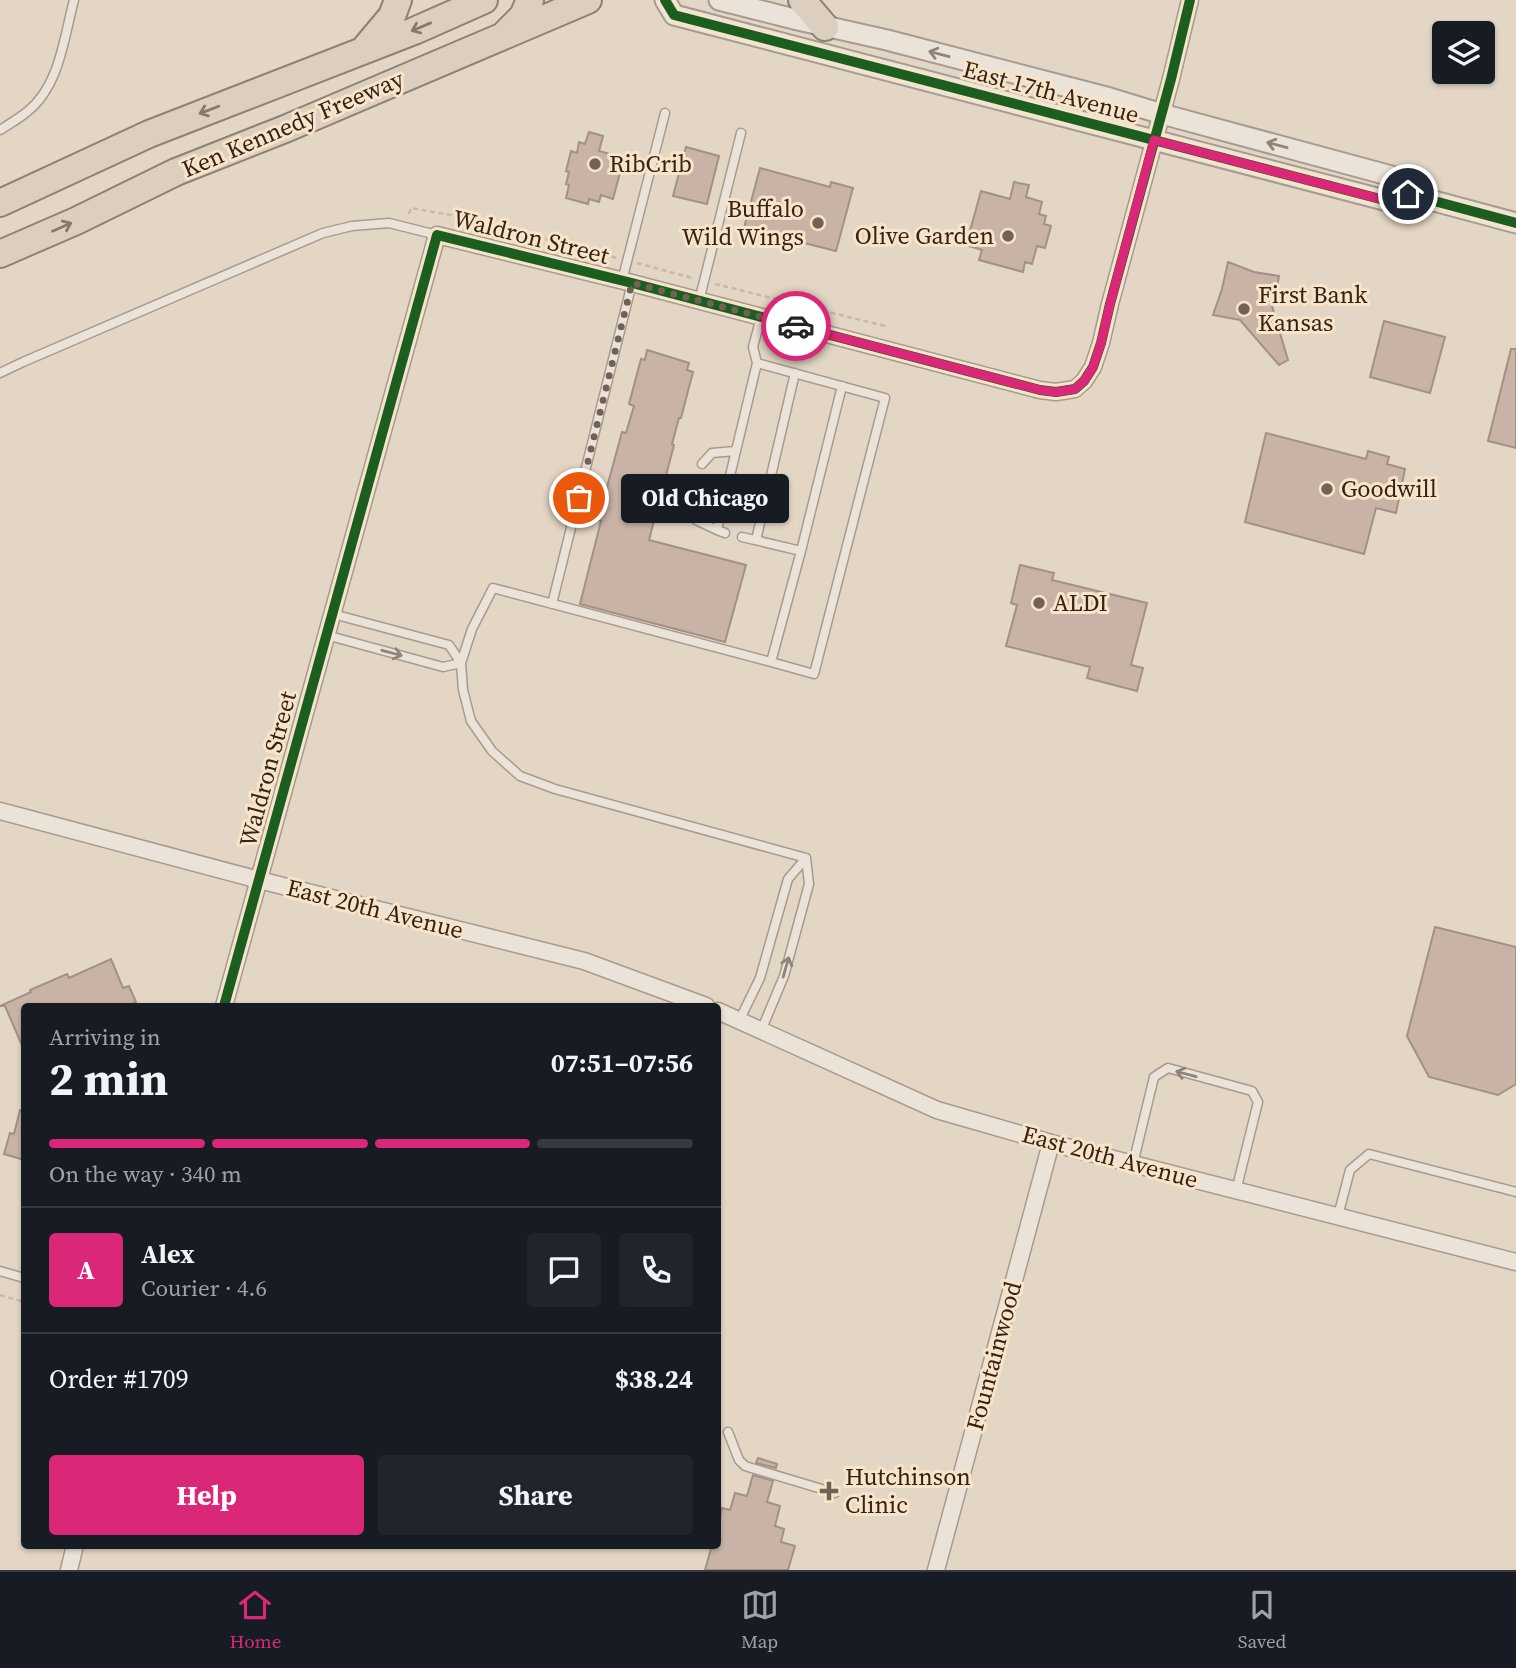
<!DOCTYPE html>
<html lang="en">
<head>
<meta charset="utf-8">
<style>
  :root { --surface:#171b24; --page:#20242c; --text:#f1f3f6; --muted:#9ea1a6; --line:#363941; --accent:#db2777 }
  body { margin:0; font-family:"Source Serif 4",serif; background:var(--page); color:var(--text); height:100vh; display:flex; flex-direction:column; font-size:26px; white-space:nowrap }
  * { box-sizing:border-box; margin:0 }
  p { font-size:23px; color:var(--muted) }
  .icon { flex:none; width:38px; height:38px; fill:none; stroke:currentColor; stroke-width:2; stroke-linecap:round; stroke-linejoin:round }
  .map { position:relative; flex:1; overflow:hidden }
  .details { position:absolute; left:21px; top:1003px; width:700px; height:546px; display:flex; flex-direction:column; background:var(--surface); border-radius:7px; box-shadow:0 2px 5px #0004 }
  .details>* { flex:none }
  .buttons { position:absolute; left:1432px; top:21px; display:grid; gap:14px }
  .buttons a { display:grid; place-items:center; width:63px; height:63px; border-radius:7px; background:var(--surface); box-shadow:0 2px 5px #0004; font-size:35px }
  .pin { position:absolute; display:grid; place-items:center; width:60px; height:60px; color:#fff; margin:-30px; border:4px solid #fff; border-radius:50%; box-shadow:0 2px 7px #0007 }
  .courier { position:absolute; display:grid; place-items:center; width:70px; height:70px; margin:-35px; border:5px solid #db2777; border-radius:50%; background:#fff; color:#222; box-shadow:0 2px 9px #0007 }
  .bubble { position:absolute; height:49px; border-radius:7px; background:var(--surface); box-shadow:0 2px 5px #0004; font-size:23px; font-weight:700; line-height:49px; text-align:center }
  .summary em { font-style:normal; font-weight:700 }
  .summary div { display:flex; flex-direction:column-reverse }
  .summary { display:flex; align-items:center; justify-content:space-between; height:119px; padding:0 28px }
  h1 { font-size:46px; font-weight:700; line-height:52px }
  .bar { display:grid; grid-template-columns:repeat(4,1fr); gap:10px 7px; align-content:center; height:84px; padding:0 28px }
  .bar i { height:9px; border-radius:5px; background:var(--line) }
  .bar .selected { background:var(--accent) }
  .bar p { grid-column:span 4 }
  .line { display:flex; align-items:center; gap:18px; padding:0 28px; border-top:2px solid var(--line) }
  .line div { flex:1 }
  .round { display:grid; place-items:center; flex:none; width:74px; height:74px; border-radius:7px; background:var(--page) }
  .button { display:flex; gap:14px; margin-top:auto; padding:14px 28px }
  .button a { flex:1; height:80px; border-radius:7px; background:var(--accent); color:#fff; font-size:28px; font-weight:700; line-height:80px; text-align:center }
  .button a+a { background:var(--page); color:var(--text) }
  .tabs { display:flex; justify-content:space-around; align-items:center; height:98px; border-top:2px solid var(--line); background:var(--surface); font-size:19px; color:var(--muted) }
  .tabs a { display:grid; justify-items:center; gap:4px }
  .tabs .selected { color:var(--accent) }
  .map>svg:first-child { display:block }
  .building { fill:#c8b3a6; stroke:#a39185; stroke-width:2 }
  .lines { fill:none; stroke-linecap:round; stroke-linejoin:round }
  .service-casing { stroke:#a79b8f; stroke-width:11 }
  .minor-casing { stroke:#a79b8f; stroke-width:19 }
  .tertiary-casing { stroke:#a79b8f; stroke-width:23 }
  .trunk-casing { stroke:#8d8176; stroke-width:30 }
  .path { stroke:#c3b9af; stroke-width:2.5; stroke-dasharray:5 3.5; stroke-linecap:butt }
  .service { stroke:#ebe3d8; stroke-width:8 }
  .minor { stroke:#ebe3d8; stroke-width:16 }
  .tertiary { stroke:#ebe3d8; stroke-width:19 }
  .trunk { stroke:#ddcfbf; stroke-width:26 }
  .cycleway-casing { stroke:#f8e4c8; stroke-width:15 }
  .cycleway { stroke:#1b5e20; stroke-width:10 }
  .oneway { stroke:#89796c }
  .oneway2 { stroke:#908378 }
  .done { stroke:#726255; stroke-width:7; stroke-dasharray:0 12.6 }
  .route { stroke:#db2777; stroke-width:9 }
  .poi-dot { fill:#726255; stroke:#f8e4c8; stroke-width:2.5 }
  .labels { text-anchor:middle; stroke-width:6; stroke-linejoin:round; paint-order:stroke }
  .street-label { font-size:24px; fill:#352319; stroke:#f8e4c8 }
  .poi-label { font-size:24px; fill:#352319; stroke:#f8e4c8; text-anchor:start }
</style>
</head>
<body>
<div class="map">
<svg width="1516" height="1570" viewBox="0 0 1516 1570">
  <rect width="100%" height="100%" fill="#e3d6c5"/>
  <path class="building" d="M589 132 603 136 599 151 624 158 613 199 601 195 599 202 589 199 588 204 566 198 569 185 566 184 569 172 566 171 571 151 577 153 579 142 585 144Z
    M686 147 719 156 707 204 673 196Z
    M760 168 830 187 831 182 853 188 836 251 744 228Z
    M1014 182 1029 185 1026 197 1042 202 1039 214 1046 216 1044 224 1051 226 1045 248 1037 246 1032 264 1025 262 1023 272 979 260 982 250 966 245 981 191 1010 199Z
    M1228 262 1254 272 1279 276 1276 293 1269 296 1288 360 1279 365 1240 320 1213 315 1222 289Z
    M1384 321 1445 337 1430 393 1370 377Z
    M1511 349H1516V448L1488 441Z
    M647 350 689 363 687 370 693 372 681 418H679L672 444 674 445 649 540 746 565 725 642 580 604 601 521 598 520 622 432 626 433 634 406 629 404 641 359 645 360Z
    M1266 433 1366 459 1368 451 1389 457 1387 464 1405 469 1396 513 1376 508 1364 554 1245 522Z
    M1020 565 1054 573 1052 580 1147 603 1131 665 1143 668 1137 691 1087 678 1090 667 1006 646 1017 605 1011 603Z
    M1435 927 1516 947V1084L1498 1095 1429 1077 1407 1036Z
    M111 959 123 988 129 986 136 1002 127 1006H24V1050L5 1006H0L31 992 30 990 67 974 69 978Z
    M20 1110H24V1160L4 1154 10 1133 14 1134Z
    M758 1458 777 1464 776 1468 756 1463Z
    M753 1475 773 1481 767 1502 780 1506 775 1526 784 1529 781 1542 795 1546 788 1570H705L712 1545H718V1525L722 1508 730 1510 735 1493 747 1496Z"/>
  <g class="lines">
    <defs>
      <path id="service" d="M0 130C9 124 20 118 28 111 60 85 64 37 74 0
        M622 281 665 113
        M699 301 741 133
        M757 363 885 398 814 674 771 662
        M0 373 23 362 323 233 352 226 389 223 437 235
        M702 464 712 453 735 451
        M696 480C693 494 692 506 696 520L717 530
        M725 533 717 530 757 363 753 347 761 317
        M742 537 801 551 771 662 493 588 472 629 461 663 463 690 471 721 492 751 520 776 555 789 806 858
        M756 540 795 373
        M801 551 842 386
        M552 604 632 283
        M326 635 443 667 461 663 449 645 333 614
        M739 1021 760 978 788 879 806 858 809 884 784 976 761 1031
        M1133 1164 1154 1077 1168 1068 1252 1091 1258 1102 1236 1191
        M1338 1216 1350 1170 1369 1154 1516 1192
        M0 1271 24 1278
        M728 1432 739 1460 745 1466 835 1493"/>
      <path id="minor" d="M0 811 259 880 584 961 706 1006
        M224 1006 437 235 632 283 1040 390 1056 392 1075 389 1084 381 1093 367 1101 343 1110 304 1171 79 1190 0
        M718 1011 937 1110 1051 1143 1516 1262
        M69 1570 75 1545
        M936 1570 1051 1143"/>
      <path id="tertiary" d="M665 0 674 15 1388 201 1408 194 1516 223
        M719 0 798 20 887 40 1110 98 1162 114 1395 177 1408 194"/>
      <path id="trunk" d="M802 0 825 27
        M506 33 523 16 530 0
        M366 47 392 16 398 0
        M0 203 149 134 414 31 484 0
        M0 254 76 221 176 172 285 129 588 0"/>
    </defs>
    <use href="#service" class="service-casing"/>
    <use href="#minor" class="minor-casing"/>
    <use href="#tertiary" class="tertiary-casing"/>
    <use href="#trunk" class="trunk-casing"/>
    <path class="path" d="M409 214 411 208 467 218 617 258
      M637 263 692 278
      M715 284 885 326
      M0 1295 24 1302"/>
    <use href="#service" class="service"/>
    <use href="#minor" class="minor"/>
    <use href="#tertiary" class="tertiary"/>
    <use href="#trunk" class="trunk"/>
    <defs>
      <path id="cycleway" d="M665 0 674 15 1388 201 1408 194 1516 223
        M224 1006 437 235 632 283 1040 390 1056 392 1075 389 1084 381 1093 367 1101 343 1110 304 1171 79 1190 0"/>
    </defs>
    <use href="#cycleway" class="cycleway-casing"/>
    <use href="#cycleway" class="cycleway"/>
  </g>
  <defs><path id="oneway-shaft" d="M-6 0H5M1.5-3L5.5 0L1.5 3" fill="none" stroke-width="1.6" stroke-linecap="round" stroke-linejoin="round" transform="scale(1.75)"/></defs>
  <g class="oneway">
    <use href="#oneway-shaft" transform="translate(421 27) rotate(157)"/>
    <use href="#oneway-shaft" transform="translate(209 110) rotate(159)"/>
    <use href="#oneway-shaft" transform="translate(62 227) rotate(-24)"/>
  </g>
  <g class="oneway2">
    <use href="#oneway-shaft" transform="translate(939 54) rotate(-165)"/>
    <use href="#oneway-shaft" transform="translate(1277 145) rotate(-165)"/>
    <use href="#oneway-shaft" transform="translate(392 653) rotate(15)"/>
    <use href="#oneway-shaft" transform="translate(786 967) rotate(-74)"/>
    <use href="#oneway-shaft" transform="translate(1186 1074) rotate(-165)"/>
  </g>
  <g class="lines">
    <path class="done" d="M579 498 632 283 796 326"/>
    <path class="route" d="M796 326 1040 390 1056 392 1075 389 1084 381 1093 367 1101 343 1110 304 1154 140 1388 201 1408 194"/>
  </g>
  <g class="poi-dot">
    <circle cx="595" cy="164" r="7"/>
    <circle cx="818" cy="223" r="7"/>
    <circle cx="1008" cy="236" r="7"/>
    <circle cx="1244" cy="309" r="7"/>
    <circle cx="1327" cy="489" r="7"/>
    <circle cx="1039" cy="603" r="7"/>
    <path d="M825.5 1480.5h7v7h7v7h-7v7h-7v-7h-7v-7h7z"/>
  </g>
  <g class="labels">
    <g class="street-label">
      <text transform="translate(1051 92) rotate(15)" y="8">East 17th Avenue</text>
      <text transform="translate(293 124) rotate(-23)" y="8">Ken Kennedy Freeway</text>
      <text transform="translate(531 237) rotate(14)" y="8">Waldron Street</text>
      <text transform="translate(268 769) rotate(-75)" y="8">Waldron Street</text>
      <text transform="translate(375 909) rotate(14)" y="8">East 20th Avenue</text>
      <text transform="translate(1110 1157) rotate(15)" y="8">East 20th Avenue</text>
      <text transform="translate(994 1356) rotate(-75)" y="8">Fountainwood</text>
    </g>
    <g class="poi-label">
      <text x="609" y="172">RibCrib</text>
      <text x="804" y="217" text-anchor="end">Buffalo<tspan x="804" dy="28">Wild Wings</tspan></text>
      <text x="994" y="244" text-anchor="end">Olive Garden</text>
      <text x="1258" y="303">First Bank<tspan x="1258" dy="28">Kansas</tspan></text>
      <text x="1341" y="497">Goodwill</text>
      <text x="1053" y="611">ALDI</text>
      <text x="845" y="1485">Hutchinson<tspan x="845" dy="28">Clinic</tspan></text>
    </g>
  </g>
</svg>
<div class="buttons">
<a><svg class="icon" aria-label="layers" viewBox="0 0 24 24"><path d="M12 4l9 5-9 5-9-5zM3 14l9 5 9-5"/></svg></a>
</div>
<div class="pin" style="left:579px;top:498px;background:#ea580c"><svg class="icon" aria-label="bag" viewBox="0 0 24 24"><path d="M5 8h14l-1 12H6zM9 8a3 3 0 0 1 6 0"/></svg></div>
<div class="pin" style="left:1408px;top:194px;background:#1f2937"><svg class="icon" aria-label="home" viewBox="0 0 24 24"><path d="M3 11l9-7 9 7M6 9v11h12V9"/></svg></div>
<div class="courier" style="left:796px;top:326px"><svg class="icon" aria-label="car" viewBox="0 0 24 24"><path d="M5 17H2v-5l4-1 3-4h7l3 4 3 1v5h-3M9 17h6M6 11h13"/><circle cx="7" cy="17" r="2"/><circle cx="17" cy="17" r="2"/></svg></div>
<div class="bubble" style="left:621px;top:474px;width:168px">Old Chicago</div>
<section class="details">
<div class="summary"><div><h1>2 min</h1><p>Arriving in</p></div><em>07:51–07:56</em></div>
<div class="bar"><i class="selected"></i><i class="selected"></i><i class="selected"></i><i></i><p>On the way · 340 m</p></div>
<div class="line" style="height:126px"><b class="round" style="background:var(--accent);color:#fff">A</b><div><b>Alex</b><p>Courier · 4.6</p></div><a class="round"><svg class="icon" aria-label="chat" viewBox="0 0 24 24"><path d="M4 5h16v11H9l-5 4z"/></svg></a><a class="round"><svg class="icon" aria-label="phone" viewBox="0 0 24 24"><path d="M5 4h4l2 5-3 2q2 4 5 5l2-3 5 2v4C11 20 4 13 5 4z"/></svg></a></div>
<div class="line" style="height:91px"><div>Order #1709</div><b>$38.24</b></div>
<div class="button"><a>Help</a><a>Share</a></div>
</section>
</div>
<nav class="tabs">
<a class="selected"><svg class="icon" aria-label="home" viewBox="0 0 24 24"><path d="M3 11l9-7 9 7M6 9v11h12V9"/></svg>Home</a>
<a><svg class="icon" aria-label="map" viewBox="0 0 24 24"><path d="M3 6l6-2 6 2 6-2v14l-6 2-6-2-6 2zM9 4v14M15 6v14"/></svg>Map</a>
<a><svg class="icon" aria-label="saved" viewBox="0 0 24 24"><path d="M7 4h10v16l-5-4-5 4z"/></svg>Saved</a>
</nav>
</body>
</html>
